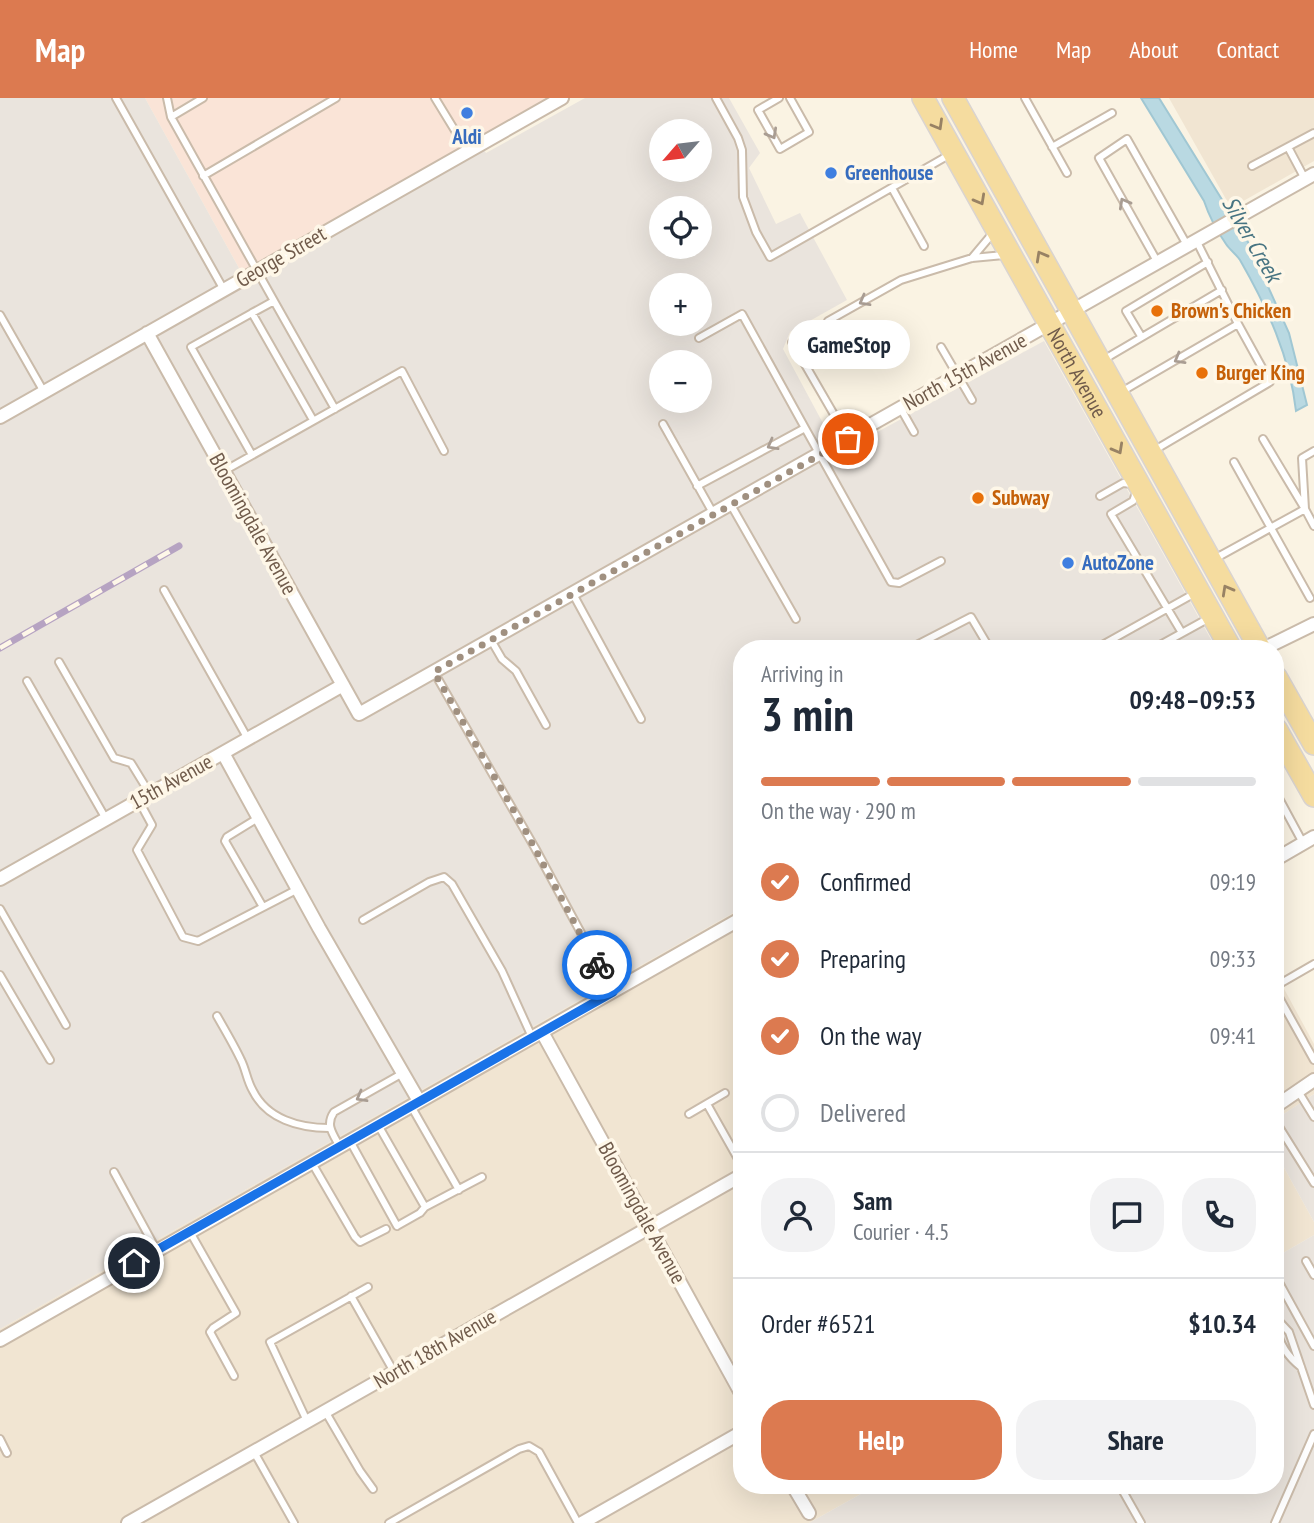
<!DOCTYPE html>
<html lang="en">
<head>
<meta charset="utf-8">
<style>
  :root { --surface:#fff; --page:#f2f2f3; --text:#1f2937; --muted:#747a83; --line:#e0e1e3; --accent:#dc7a50 }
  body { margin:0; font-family:"PT Sans Narrow",sans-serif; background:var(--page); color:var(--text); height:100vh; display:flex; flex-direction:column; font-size:26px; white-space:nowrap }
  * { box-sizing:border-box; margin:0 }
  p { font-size:23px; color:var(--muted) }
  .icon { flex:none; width:38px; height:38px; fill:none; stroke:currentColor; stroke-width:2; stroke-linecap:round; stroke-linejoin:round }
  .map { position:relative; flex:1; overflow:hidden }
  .side { position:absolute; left:733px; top:542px; width:551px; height:854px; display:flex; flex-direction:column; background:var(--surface); border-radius:28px; box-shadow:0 7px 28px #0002 }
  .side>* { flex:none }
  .needle { width:46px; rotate:242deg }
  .buttons { position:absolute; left:649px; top:21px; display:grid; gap:14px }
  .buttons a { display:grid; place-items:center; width:63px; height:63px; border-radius:50%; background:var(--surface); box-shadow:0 7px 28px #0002; font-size:35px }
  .pin { position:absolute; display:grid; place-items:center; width:60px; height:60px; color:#fff; margin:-30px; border:4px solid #fff; border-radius:50%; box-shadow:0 2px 7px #0007 }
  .courier { position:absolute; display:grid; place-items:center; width:70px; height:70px; margin:-35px; border:5px solid #1a73e8; border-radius:50%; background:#fff; color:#222; box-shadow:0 2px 9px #0007 }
  .bubble { position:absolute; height:49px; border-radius:24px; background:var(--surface); box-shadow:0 7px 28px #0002; font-size:23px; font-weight:700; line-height:49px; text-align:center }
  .overview em { font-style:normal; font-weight:700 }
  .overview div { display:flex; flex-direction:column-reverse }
  .overview { display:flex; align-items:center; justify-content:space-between; height:119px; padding:0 28px }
  h1 { font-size:46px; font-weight:700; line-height:52px }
  .bar { display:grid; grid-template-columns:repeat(4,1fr); gap:10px 7px; align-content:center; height:84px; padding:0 28px }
  .bar i { height:9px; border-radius:5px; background:var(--line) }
  .bar .selected { background:var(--accent) }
  .bar p { grid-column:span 4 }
  .line { display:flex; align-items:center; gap:18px; padding:0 28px; border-top:2px solid var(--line) }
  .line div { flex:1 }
  .round { display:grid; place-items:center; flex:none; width:74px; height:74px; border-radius:28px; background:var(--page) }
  ol { padding:0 28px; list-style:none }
  li { display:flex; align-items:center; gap:21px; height:77px }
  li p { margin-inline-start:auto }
  li .icon { padding:7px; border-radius:50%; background:var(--accent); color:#fff; stroke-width:4 }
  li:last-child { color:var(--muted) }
  li i { width:38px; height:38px; border:4px solid var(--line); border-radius:50% }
  .primary-button { display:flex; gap:14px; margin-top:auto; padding:14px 28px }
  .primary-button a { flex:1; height:80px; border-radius:28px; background:var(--accent); color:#fff; font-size:28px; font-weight:700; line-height:80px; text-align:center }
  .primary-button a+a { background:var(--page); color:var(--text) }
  header { display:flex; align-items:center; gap:42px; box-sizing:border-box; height:98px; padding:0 35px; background:var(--accent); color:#fff }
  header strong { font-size:33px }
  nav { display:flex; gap:38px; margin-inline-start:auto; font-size:24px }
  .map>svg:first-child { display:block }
  .residential { fill:#f1e5d2 }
  .commercial { fill:#fae4d7 }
  .industrial { fill:#eae4dd; fill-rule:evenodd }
  .water { fill:#b9d9e2; stroke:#a0c7d3; stroke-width:2 }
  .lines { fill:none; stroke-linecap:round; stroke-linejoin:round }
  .lane-casing { stroke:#cabbaa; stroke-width:10 }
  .street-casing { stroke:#cabbaa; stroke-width:16 }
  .primary-casing { stroke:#dad4d0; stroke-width:24 }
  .lane { stroke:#fff; stroke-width:6 }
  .street { stroke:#fff; stroke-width:12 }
  .primary { stroke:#f5dc9f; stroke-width:21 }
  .rail-casing { stroke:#b6a3c2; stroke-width:7 }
  .rail { stroke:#fef7e8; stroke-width:4.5; stroke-dasharray:13; stroke-linecap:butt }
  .oneway { stroke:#988264 }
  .oneway2 { stroke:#a99d93 }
  .done { stroke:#a09080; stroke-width:7; stroke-dasharray:0 12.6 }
  .route { stroke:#1a73e8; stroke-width:9 }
  .shop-dot { fill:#3f7fe0; stroke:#fef7e8; stroke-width:2.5 }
  .food-dot { fill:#e8710a; stroke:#fef7e8; stroke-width:2.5 }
  .labels { text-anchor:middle; stroke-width:7; stroke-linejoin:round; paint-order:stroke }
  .shop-label { font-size:21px; font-weight:bold; fill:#366cbe; stroke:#fef7e8; text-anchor:start }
  .street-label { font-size:21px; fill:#705b4b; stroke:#fef7e8 }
  .food-label { font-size:21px; font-weight:bold; fill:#c56008; stroke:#fef7e8; text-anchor:start }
  .water-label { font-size:23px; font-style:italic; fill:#477482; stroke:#fef7e8 }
</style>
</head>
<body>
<header>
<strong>Map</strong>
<nav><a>Home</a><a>Map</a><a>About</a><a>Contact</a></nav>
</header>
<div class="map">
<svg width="1314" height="1425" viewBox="0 0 1314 1425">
  <rect width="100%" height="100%" fill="#faf3e3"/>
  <path class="residential" d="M1169 0H1314V63L1231 110Z
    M742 810V1388H875L809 1425H0V1231Z
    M1276 876 1314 946V996L1276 1021Z
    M1276 1055 1314 1124V1137L1276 1159Z"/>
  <path class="commercial" d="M145 0H558L245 181Z"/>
  <path class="industrial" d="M0 0H145L245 181 479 46 486 55 585 0H729L760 55 749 70 776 126 800 115 847 202 790 234 783 251 839 355 1044 243 1213 545V551H742V810L0 1231ZM662 33H700V72H662ZM662 110H700V149H662ZM662 187H700V226H662ZM662 264H700V303H662Z
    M1314 996V1124L1276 1055V1021Z
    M1314 1137V1425H809L875 1388H1276V1159Z"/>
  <path class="water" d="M1141 0H1159L1247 142 1289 235 1307 307 1296 313C1290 259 1267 209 1240 162 1236 156 1230 152 1226 146 1217 133 1209 118 1204 103Z"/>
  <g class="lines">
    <defs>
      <path id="lane" d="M116 0 224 192
        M167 0 171 19 274 203 252 215
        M435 0 468 54
        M716 0 738 40 742 52 743 99 756 134 770 159 949 57
        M779 0 758 12 780 51 809 34 790 0
        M1025 0 1067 75
        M171 19 203 0
        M1052 49 1112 15
        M1288 49 1305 81
        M1252 68 1314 35
        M203 78 336 0
        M892 90 924 148
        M972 160 993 135
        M1158 165 1099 60 1127 41 1187 147
        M274 203 335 311
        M0 217 44 294
        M828 223 901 182 972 160 1004 157
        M813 232 792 244 847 339
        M1141 238 1126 213 1208 164
        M699 240 742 216 805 330
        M941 249 972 302
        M1103 262 1222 192
        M1121 294 1238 226
        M901 311 914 334
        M663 326 713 415
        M1153 353 1270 284 1238 226 1196 142
        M1314 353 1302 360 1305 411 1314 428
        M252 357 191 249 252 215 313 322
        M1234 364 1310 500
        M224 373 402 273 444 353
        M697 388 805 330 891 484 899 485 941 463
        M1136 395 1133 403 1111 416 1182 535
        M1100 398 1123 385 1132 386
        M731 407 796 521
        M1216 460 1305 411 1263 341
        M164 492 248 641
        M573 496 641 621
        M491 542 502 561 516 573 546 627
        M909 551 971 519 990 551
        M1095 551 1197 494
        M1153 551 1211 519
        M59 564 114 660 131 665 150 696
        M434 574 535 750 613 894
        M27 583 106 721
        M1276 695 1303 745
        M139 703 152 727 137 752 183 839 198 843 298 791
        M258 720 227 739 225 743 263 809
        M0 811 66 927
        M363 822 429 784 444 779 452 786 502 873 532 939
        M0 877 50 962
        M1276 888 1314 866
        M1276 894 1314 962
        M217 918C225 932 234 947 241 962 246 972 247 983 253 993 267 1021 299 1030 329 1030
        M1298 993 1314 1019
        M707 1006 742 1068
        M411 1008 459 1092
        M689 1016 725 995
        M1276 1024 1314 1085
        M378 1027 425 1109 482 1079
        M350 1043 397 1128 420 1115 425 1109
        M340 1049C333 1036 325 1027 334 1014L403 975
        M312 1065 355 1139 360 1144 386 1131
        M114 1074 157 1153
        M190 1134 236 1215 213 1230 210 1234 234 1278
        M1306 1163 1314 1177
        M1276 1179 1314 1248
        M351 1198 394 1274
        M1276 1220 1289 1234 1314 1307
        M1276 1229C1279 1245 1288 1259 1301 1269
        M325 1313 360 1373 373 1391
        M307 1323 270 1244 368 1189
        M0 1341 7 1355
        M254 1354 294 1425
        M1120 1388 1141 1425
        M389 1425 519 1351 529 1348 539 1354 578 1425
        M1275 1425 1314 1336"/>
      <path id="street" d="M147 235 359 616 1314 76
        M0 319 562 0
        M1263 551 1314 526
        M223 655 319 830 419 1003
        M1276 761 1314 739
        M0 781 343 587
        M542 934 742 1297
        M1276 1008 1314 982
        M0 1242 742 820
        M793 1388 809 1415
        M128 1425 742 1077
        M582 1425 742 1334"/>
      <g id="primary">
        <path id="s1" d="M923 0 1231 551"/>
        <path d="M953 0 1260 551"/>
        <path d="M1276 579 1314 646"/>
        <path d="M1276 631 1314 698"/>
      </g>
    </defs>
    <use href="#lane" class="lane-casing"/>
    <use href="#street" class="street-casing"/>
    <use href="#primary" class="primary-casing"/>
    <use href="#lane" class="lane"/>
    <use href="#street" class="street"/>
    <use href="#primary" class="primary"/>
    <defs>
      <path id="rail" d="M0 550 179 448"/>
    </defs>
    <use href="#rail" class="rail-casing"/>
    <use href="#rail" class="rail"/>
  </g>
  <defs><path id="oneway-chevron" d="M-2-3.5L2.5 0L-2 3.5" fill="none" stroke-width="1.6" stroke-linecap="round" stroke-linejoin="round" transform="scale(1.75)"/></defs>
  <g class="oneway">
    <use href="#oneway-chevron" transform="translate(938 27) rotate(60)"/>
    <use href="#oneway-chevron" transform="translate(980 102) rotate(61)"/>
    <use href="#oneway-chevron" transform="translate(1041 158) rotate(-119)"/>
    <use href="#oneway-chevron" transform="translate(1118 351) rotate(61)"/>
    <use href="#oneway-chevron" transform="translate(1227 492) rotate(-119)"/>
  </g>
  <g class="oneway2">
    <use href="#oneway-chevron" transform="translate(772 36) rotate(61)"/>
    <use href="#oneway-chevron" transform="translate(1124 105) rotate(-119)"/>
    <use href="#oneway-chevron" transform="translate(864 203) rotate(151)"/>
    <use href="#oneway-chevron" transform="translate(1179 261) rotate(150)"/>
    <use href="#oneway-chevron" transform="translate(772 347) rotate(151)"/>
    <use href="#oneway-chevron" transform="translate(361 999) rotate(151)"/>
  </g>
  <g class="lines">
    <path class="done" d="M597 867 525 732 434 574 848 341"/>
    <path class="route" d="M134 1165 613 894 597 867"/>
  </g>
  <g class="shop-dot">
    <circle cx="467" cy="15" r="7"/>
    <circle cx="831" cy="75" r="7"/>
    <circle cx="1068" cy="465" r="7"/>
  </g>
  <g class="food-dot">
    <circle cx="1157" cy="213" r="7"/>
    <circle cx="1202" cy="275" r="7"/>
    <circle cx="978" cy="400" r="7"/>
  </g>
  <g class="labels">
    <g class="shop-label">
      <text x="467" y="46" text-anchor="middle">Aldi</text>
      <text x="845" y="82">Greenhouse</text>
      <text x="1082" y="472">AutoZone</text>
    </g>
    <g class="street-label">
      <text transform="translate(281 159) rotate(-30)" y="7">George Street</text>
      <text transform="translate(965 274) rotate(-29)" y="7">North 15th Avenue</text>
      <text dy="7" stroke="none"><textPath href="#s1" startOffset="315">North Avenue</textPath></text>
      <text transform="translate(253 426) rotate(61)" y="7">Bloomingdale Avenue</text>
      <text transform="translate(171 684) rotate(-29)" y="7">15th Avenue</text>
      <text transform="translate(642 1115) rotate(61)" y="7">Bloomingdale Avenue</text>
      <text transform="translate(435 1251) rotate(-30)" y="7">North 18th Avenue</text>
    </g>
    <g class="food-label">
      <text x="1171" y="220">Brown's Chicken</text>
      <text x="1216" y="282">Burger King</text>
      <text x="992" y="407">Subway</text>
    </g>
    <g class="water-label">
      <text transform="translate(1252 141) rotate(60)" y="8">Silver Creek</text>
    </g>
  </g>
</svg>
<div class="buttons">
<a><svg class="needle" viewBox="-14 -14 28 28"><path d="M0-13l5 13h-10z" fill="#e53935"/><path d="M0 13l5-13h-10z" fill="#747a83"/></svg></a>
<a><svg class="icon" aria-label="locate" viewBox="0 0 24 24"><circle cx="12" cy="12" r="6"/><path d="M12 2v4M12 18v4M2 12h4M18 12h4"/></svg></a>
<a>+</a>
<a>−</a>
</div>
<div class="pin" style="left:848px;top:341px;background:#ea580c"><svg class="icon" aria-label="bag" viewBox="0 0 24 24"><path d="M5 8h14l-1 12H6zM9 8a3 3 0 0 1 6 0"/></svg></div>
<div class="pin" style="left:134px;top:1165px;background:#1f2937"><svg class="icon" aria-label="home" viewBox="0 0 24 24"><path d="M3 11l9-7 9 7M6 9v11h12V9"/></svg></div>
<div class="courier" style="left:597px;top:867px"><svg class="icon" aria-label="bike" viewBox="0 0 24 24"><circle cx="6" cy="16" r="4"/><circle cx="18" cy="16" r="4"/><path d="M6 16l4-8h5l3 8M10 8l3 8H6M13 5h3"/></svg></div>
<div class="bubble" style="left:788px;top:222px;width:122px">GameStop</div>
<section class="side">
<div class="overview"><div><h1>3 min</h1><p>Arriving in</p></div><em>09:48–09:53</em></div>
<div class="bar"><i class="selected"></i><i class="selected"></i><i class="selected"></i><i></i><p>On the way · 290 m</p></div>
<ol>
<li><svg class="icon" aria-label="check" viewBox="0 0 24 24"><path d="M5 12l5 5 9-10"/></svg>Confirmed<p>09:19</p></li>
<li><svg class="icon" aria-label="check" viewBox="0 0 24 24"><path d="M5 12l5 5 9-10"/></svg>Preparing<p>09:33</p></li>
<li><svg class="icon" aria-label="check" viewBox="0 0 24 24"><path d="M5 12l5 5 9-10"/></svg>On the way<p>09:41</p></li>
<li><i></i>Delivered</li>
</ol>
<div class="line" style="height:126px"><a class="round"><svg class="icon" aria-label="person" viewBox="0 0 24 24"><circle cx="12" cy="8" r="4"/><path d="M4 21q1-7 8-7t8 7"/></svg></a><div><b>Sam</b><p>Courier · 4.5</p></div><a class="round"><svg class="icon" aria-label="chat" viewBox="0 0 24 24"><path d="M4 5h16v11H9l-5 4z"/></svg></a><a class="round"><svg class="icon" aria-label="phone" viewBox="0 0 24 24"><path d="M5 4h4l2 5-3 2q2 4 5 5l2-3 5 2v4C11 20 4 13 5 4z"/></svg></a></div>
<div class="line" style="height:91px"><div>Order #6521</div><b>$10.34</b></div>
<div class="primary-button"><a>Help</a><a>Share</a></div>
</section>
</div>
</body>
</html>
